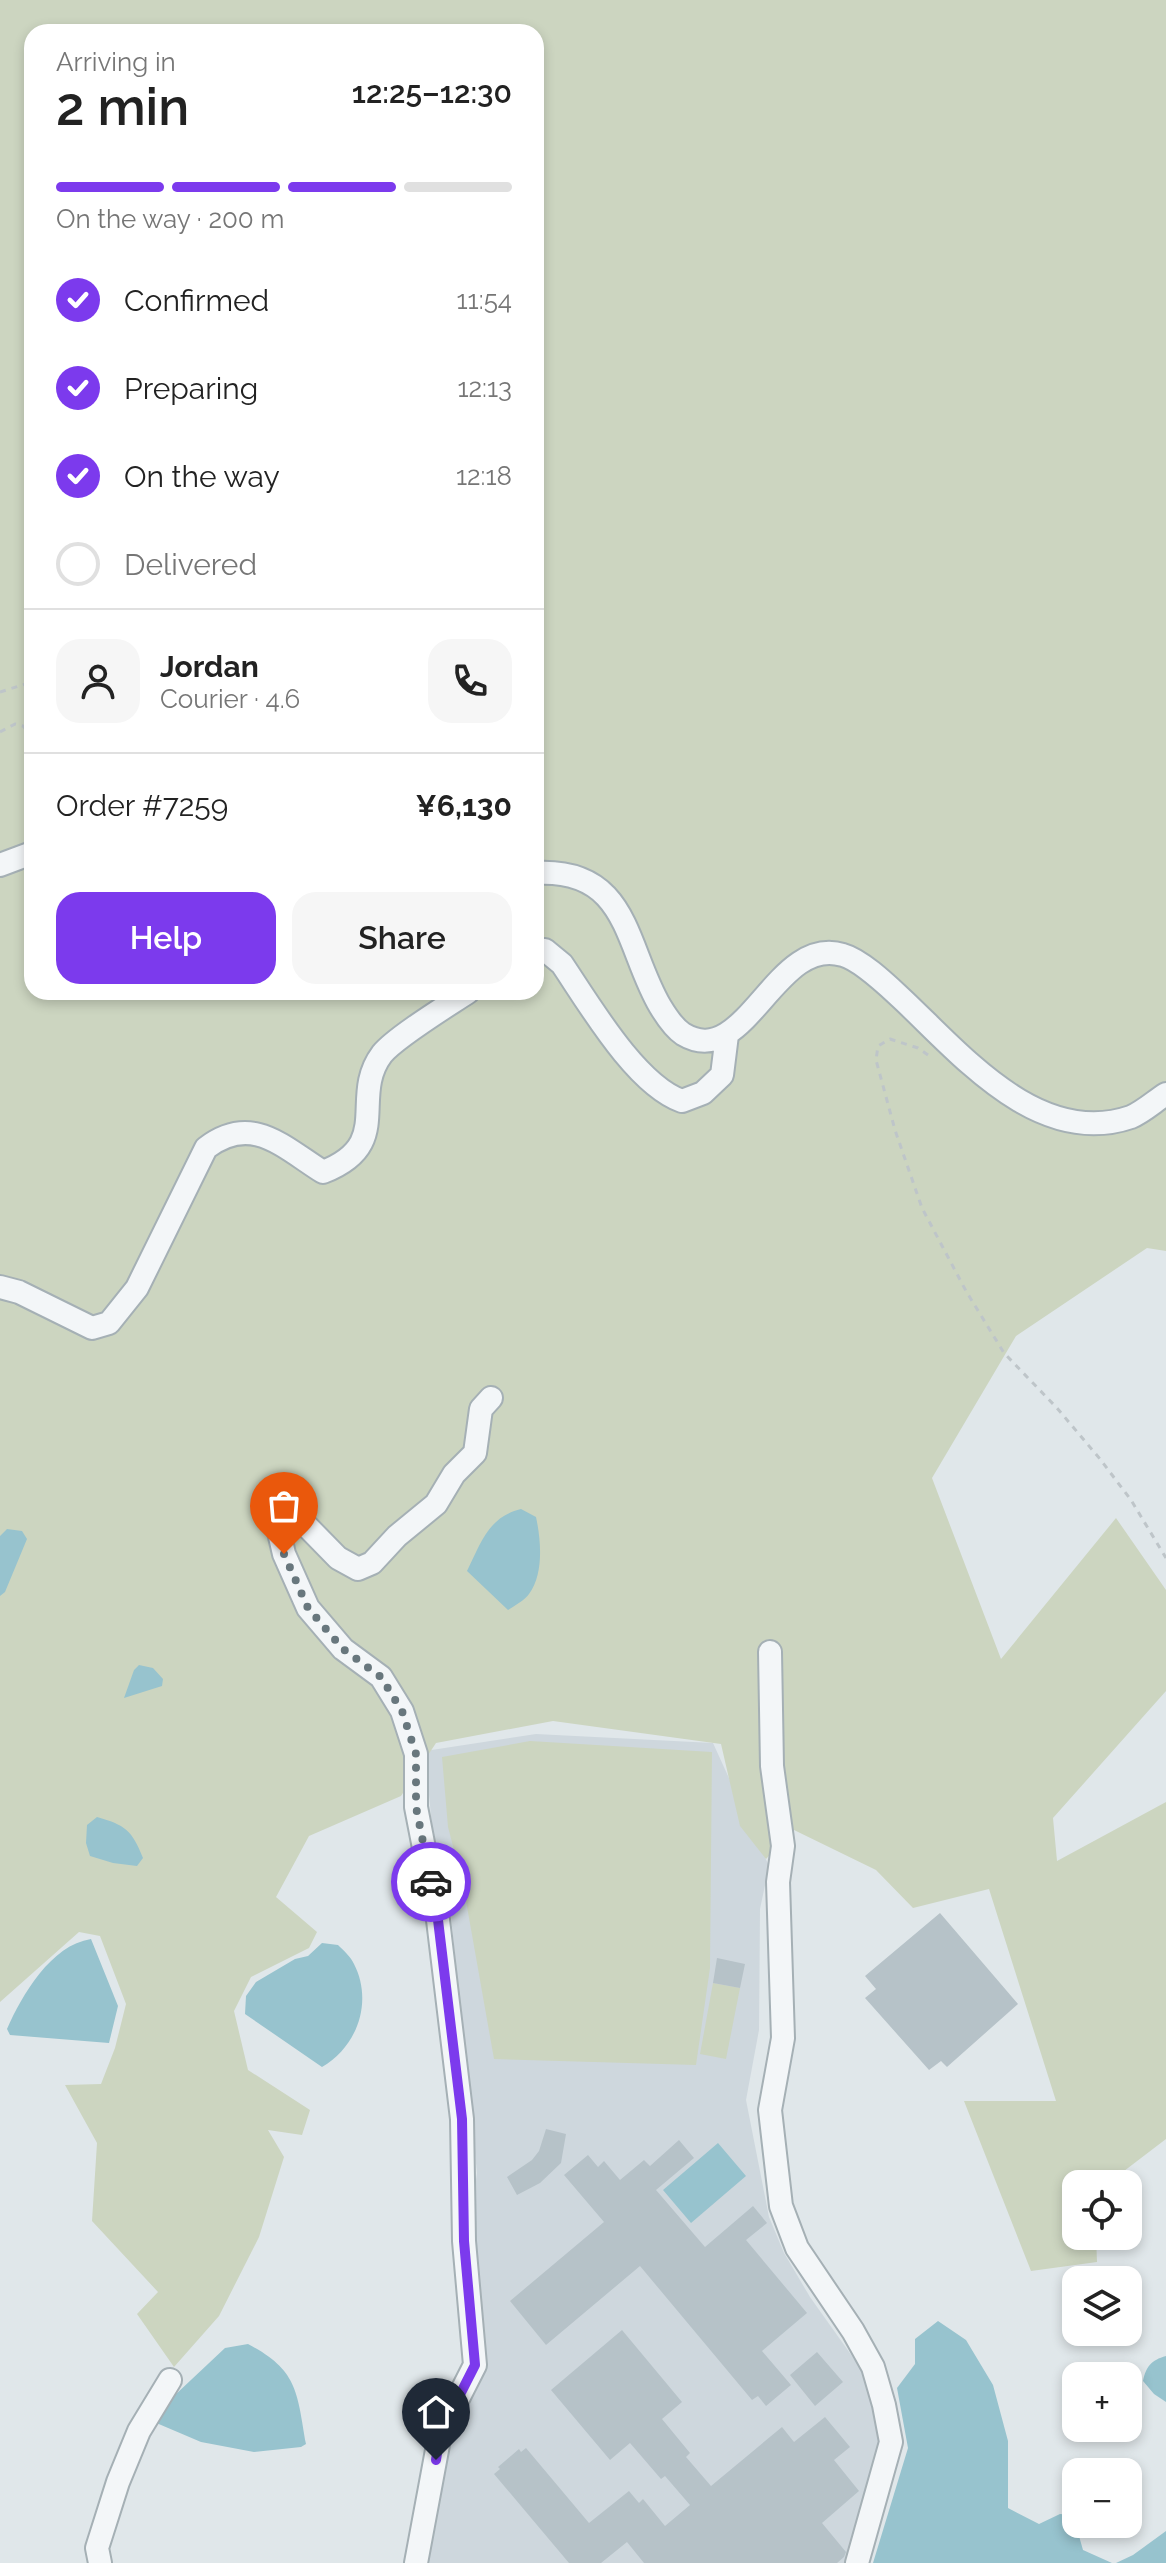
<!DOCTYPE html>
<html lang="en">
<head>
<meta charset="utf-8">
<style>
  :root { --surface:#fff; --page:#f6f6f6; --text:#222; --muted:#767676; --line:#e0e0e0; --accent:#7c3aed }
  body { margin:0; font-family:Raleway,sans-serif; background:var(--page); color:var(--text); height:100vh; display:flex; flex-direction:column; font-size:30px; white-space:nowrap }
  * { box-sizing:border-box; margin:0 }
  p { font-size:26px; color:var(--muted) }
  .icon { flex:none; width:44px; height:44px; fill:none; stroke:currentColor; stroke-width:2; stroke-linecap:round; stroke-linejoin:round }
  .map { position:relative; flex:1; overflow:hidden }
  .panel { position:absolute; left:24px; top:24px; width:520px; height:976px; display:flex; flex-direction:column; background:var(--surface); border-radius:24px; box-shadow:0 4px 12px #0003 }
  .panel>* { flex:none }
  .tools { position:absolute; left:1062px; top:2170px; display:grid; gap:16px }
  .tools a { display:grid; place-items:center; width:80px; height:80px; border-radius:16px; background:var(--surface); box-shadow:0 4px 12px #0003; font-size:40px }
  .pin { position:absolute; display:grid; place-items:center; width:68px; height:68px; color:#fff; margin:-82px -34px; border-radius:50% 50% 50% 0; rotate:-45deg; box-shadow:0 0 8px #0007 }
  .pin .icon { rotate:45deg }
  .courier { position:absolute; display:grid; place-items:center; width:80px; height:80px; margin:-40px; border:6px solid #7c3aed; border-radius:50%; background:#fff; color:#222; box-shadow:0 2px 10px #0007 }
  .summary em { font-style:normal; font-weight:600 }
  .summary div { display:flex; flex-direction:column-reverse }
  .summary { display:flex; align-items:center; justify-content:space-between; height:136px; padding:0 32px }
  h1 { font-size:52px; font-weight:600; line-height:60px }
  .bar { display:grid; grid-template-columns:repeat(4,1fr); gap:12px 8px; align-content:center; height:96px; padding:0 32px }
  .bar i { height:10px; border-radius:6px; background:var(--line) }
  .bar .on { background:var(--accent) }
  .bar p { grid-column:span 4 }
  .line { display:flex; align-items:center; gap:20px; padding:0 32px; border-top:2px solid var(--line) }
  .line div { flex:1 }
  .round { display:grid; place-items:center; flex:none; width:84px; height:84px; border-radius:24px; background:var(--page) }
  ol { padding:0 32px; list-style:none }
  li { display:flex; align-items:center; gap:24px; height:88px }
  li p { margin-inline-start:auto }
  li .icon { padding:8px; border-radius:50%; background:var(--accent); color:#fff; stroke-width:4 }
  li:last-child { color:var(--muted) }
  li i { width:44px; height:44px; border:4px solid var(--line); border-radius:50% }
  .action { display:flex; gap:16px; margin-top:auto; padding:16px 32px }
  .action a { flex:1; height:92px; border-radius:24px; background:var(--accent); color:#fff; font-size:32px; font-weight:600; line-height:92px; text-align:center }
  .action a+a { background:var(--page); color:var(--text) }
  .map>svg:first-child { display:block }
  .built { fill:#ced7dd }
  .green { fill:#ccd5c0; fill-rule:evenodd }
  .water { fill:#97c3ce }
  .building { fill:#b6c2c8 }
  .lines { fill:none; stroke-linecap:round; stroke-linejoin:round }
  .minor-casing { stroke:#a5b0b5; stroke-width:26 }
  .path { stroke:#bec5c9; stroke-width:3; stroke-dasharray:6 6; stroke-linecap:butt }
  .minor { stroke:#f3f6f8; stroke-width:22 }
  .done { stroke:#68777d; stroke-width:8; stroke-dasharray:0 14.4 }
  .route { stroke:#7c3aed; stroke-width:10 }
</style>
</head>
<body>
<div class="map">
<svg width="1166" height="2563" viewBox="0 0 1166 2563">
  <rect width="100%" height="100%" fill="#e0e7ea"/>
  <path class="built" d="M536 1734 713 1743 769 1866 760 1909 759 2030 746 2100 769 2217 784 2253 810 2297 859 2366 869 2389 880 2437 848 2563H426L438 2474 479 2382 482 2362 472 2205 477 2173 448 1887 432 1827 425 1751Z"/>
  <path class="green" d="M0 0H1166V1251L1147 1248 1016 1336 932 1478 1001 1659 1116 1518 1166 1590V1691L1053 1818 1057 1861 1166 1802V2139L1107 2184H1076V2236H1096L1097 2262 1031 2271 964 2101H1056L989 1889 913 1908 876 1870 794 1830 766 1859 740 1826 721 1744 553 1721 436 1743 401 1796 309 1836 276 1897 317 1932 309 1948 251 1977 234 2011 248 2070 310 2110 302 2135 268 2130 284 2157 259 2237 219 2316 174 2367 137 2314 158 2292 92 2221 97 2143 65 2085 101 2084 115 2048 126 2004 100 1936 79 1932 0 2002ZM32 32H536V992H32Z
    M530 1741 712 1752 710 1968 696 2065 494 2059 463 1884 448 1827 442 1757Z
    M713 1983 740 1988 726 2059 700 2054Z"/>
  <path class="water" d="M521 1509 536 1517C541 1540 544 1574 529 1594 525 1600 514 1606 508 1610L467 1571C481 1543 488 1517 521 1509Z
    M7 1529 22 1531 27 1539 5 1592 0 1596V1536Z
    M139 1665 153 1668 163 1679 162 1686 124 1698 134 1670Z
    M97 1817C125 1825 132 1830 143 1858L137 1866 113 1863 90 1856 86 1843 87 1825Z
    M91 1939 118 2006 109 2043 10 2035 7 2029C22 1995 51 1945 91 1939Z
    M322 1943 338 1945C343 1950 351 1957 354 1964 373 2001 358 2046 322 2067L245 2014 246 1996 256 1982 295 1959 308 1956Z
    M718 2143 746 2176 691 2223 663 2190Z
    M938 2321 966 2340 993 2385 1008 2441V2508L1039 2524 1060 2514 1073 2515 1083 2550 1112 2563H873L908 2448 897 2388 915 2364V2339Z
    M248 2344C298 2370 297 2392 306 2444L301 2447 254 2452 201 2442 154 2422 175 2395 225 2348Z
    M1166 2356V2402L1154 2394 1143 2381C1146 2367 1151 2360 1166 2356Z
    M1166 2531V2563H1116L1133 2555Z"/>
  <path class="building" d="M940 1913 1018 2004 947 2067 941 2061 929 2070 865 1998 876 1989 865 1976Z
    M717 1958 745 1964 740 1988 713 1983Z
    M546 2129 566 2134 561 2163 540 2183 517 2195 507 2177 532 2160 539 2151Z
    M679 2140 694 2158 656 2190 705 2247 753 2206 767 2223 746 2240 807 2313 762 2351 791 2385 766 2406 758 2396 752 2400 640 2266 546 2345 510 2301 604 2222 564 2175 588 2155 598 2167 604 2161 620 2180 644 2160 650 2166Z
    M622 2330 682 2402 662 2419 690 2453 686 2457 711 2486 782 2427 794 2442 825 2417 850 2447 834 2460 859 2491 822 2523 846 2552 844 2557 837 2563H644L627 2542 601 2563H569L494 2474 500 2469 498 2467 519 2449 521 2452 526 2448 589 2523 629 2491 639 2503 643 2499 665 2526 690 2505 665 2476 661 2479 630 2443 610 2460 551 2390Z
    M817 2352 843 2382 815 2406 790 2375Z"/>
  <g class="lines">
    <defs>
      <path id="minor" d="M0 865 32 853
        M536 873C629 868 625 946 660 1006 666 1016 674 1028 683 1034 746 1072 775 934 843 955 861 960 887 985 901 998 960 1053 1038 1149 1131 1117 1143 1112 1155 1101 1166 1094
        M536 951 545 950 562 964C589 1004 636 1085 682 1101L703 1093 722 1075 727 1035
        M0 1287 19 1292 92 1328 109 1323 137 1288 206 1148C252 1113 283 1147 323 1172 395 1144 349 1098 382 1054 396 1037 447 1006 468 992
        M770 1652 772 1766 783 1846 778 1882 783 2038 770 2110 781 2206 797 2248 853 2331 873 2367 884 2405 891 2442 857 2563
        M100 2563 97 2548 118 2482 139 2431 170 2380
        M416 2563 440 2434 475 2365 464 2241 462 2119 438 1920 416 1807V1754L402 1711 381 1677 343 1649 308 1608 284 1554 278 1528 282 1512 291 1510 338 1558 358 1569 372 1563 397 1536 436 1504 454 1474 475 1453 481 1409 491 1398"/>
    </defs>
    <use href="#minor" class="minor-casing"/>
    <path class="path" d="M0 692 32 682
      M0 732 15 724 23 726 32 736
      M32 783 25 803 28 809 32 808
      M928 1055 918 1048 890 1039 878 1046 876 1060 895 1130 922 1208 966 1291 1004 1353 1057 1408 1100 1459 1131 1500 1166 1558"/>
    <use href="#minor" class="minor"/>
  </g>
  <g class="lines">
    <path class="done" d="M284 1554 308 1608 343 1649 381 1677 402 1711 416 1754V1807L431 1882"/>
    <path class="route" d="M431 1882 438 1920 462 2119 464 2241 475 2365 440 2434 436 2460"/>
  </g>
</svg>
<div class="tools">
<a><svg class="icon" aria-label="locate" viewBox="0 0 24 24"><circle cx="12" cy="12" r="6"/><path d="M12 2v4M12 18v4M2 12h4M18 12h4"/></svg></a>
<a><svg class="icon" aria-label="layers" viewBox="0 0 24 24"><path d="M12 4l9 5-9 5-9-5zM3 14l9 5 9-5"/></svg></a>
<a>+</a>
<a>−</a>
</div>
<div class="pin" style="left:284px;top:1554px;background:#ea580c"><svg class="icon" aria-label="bag" viewBox="0 0 24 24"><path d="M5 8h14l-1 12H6zM9 8a3 3 0 0 1 6 0"/></svg></div>
<div class="pin" style="left:436px;top:2460px;background:#1f2937"><svg class="icon" aria-label="home" viewBox="0 0 24 24"><path d="M3 11l9-7 9 7M6 9v11h12V9"/></svg></div>
<div class="courier" style="left:431px;top:1882px"><svg class="icon" aria-label="car" viewBox="0 0 24 24"><path d="M5 17H2v-5l4-1 3-4h7l3 4 3 1v5h-3M9 17h6M6 11h13"/><circle cx="7" cy="17" r="2"/><circle cx="17" cy="17" r="2"/></svg></div>
<section class="panel">
<div class="summary"><div><h1>2 min</h1><p>Arriving in</p></div><em>12:25–12:30</em></div>
<div class="bar"><i class="on"></i><i class="on"></i><i class="on"></i><i></i><p>On the way · 200 m</p></div>
<ol>
<li><svg class="icon" aria-label="check" viewBox="0 0 24 24"><path d="M5 12l5 5 9-10"/></svg>Confirmed<p>11:54</p></li>
<li><svg class="icon" aria-label="check" viewBox="0 0 24 24"><path d="M5 12l5 5 9-10"/></svg>Preparing<p>12:13</p></li>
<li><svg class="icon" aria-label="check" viewBox="0 0 24 24"><path d="M5 12l5 5 9-10"/></svg>On the way<p>12:18</p></li>
<li><i></i>Delivered</li>
</ol>
<div class="line" style="height:144px"><a class="round"><svg class="icon" aria-label="person" viewBox="0 0 24 24"><circle cx="12" cy="8" r="4"/><path d="M4 21q1-7 8-7t8 7"/></svg></a><div><b>Jordan</b><p>Courier · 4.6</p></div><a class="round"><svg class="icon" aria-label="phone" viewBox="0 0 24 24"><path d="M5 4h4l2 5-3 2q2 4 5 5l2-3 5 2v4C11 20 4 13 5 4z"/></svg></a></div>
<div class="line" style="height:104px"><div>Order #7259</div><b>¥6,130</b></div>
<div class="action"><a>Help</a><a>Share</a></div>
</section>
</div>
</body>
</html>
